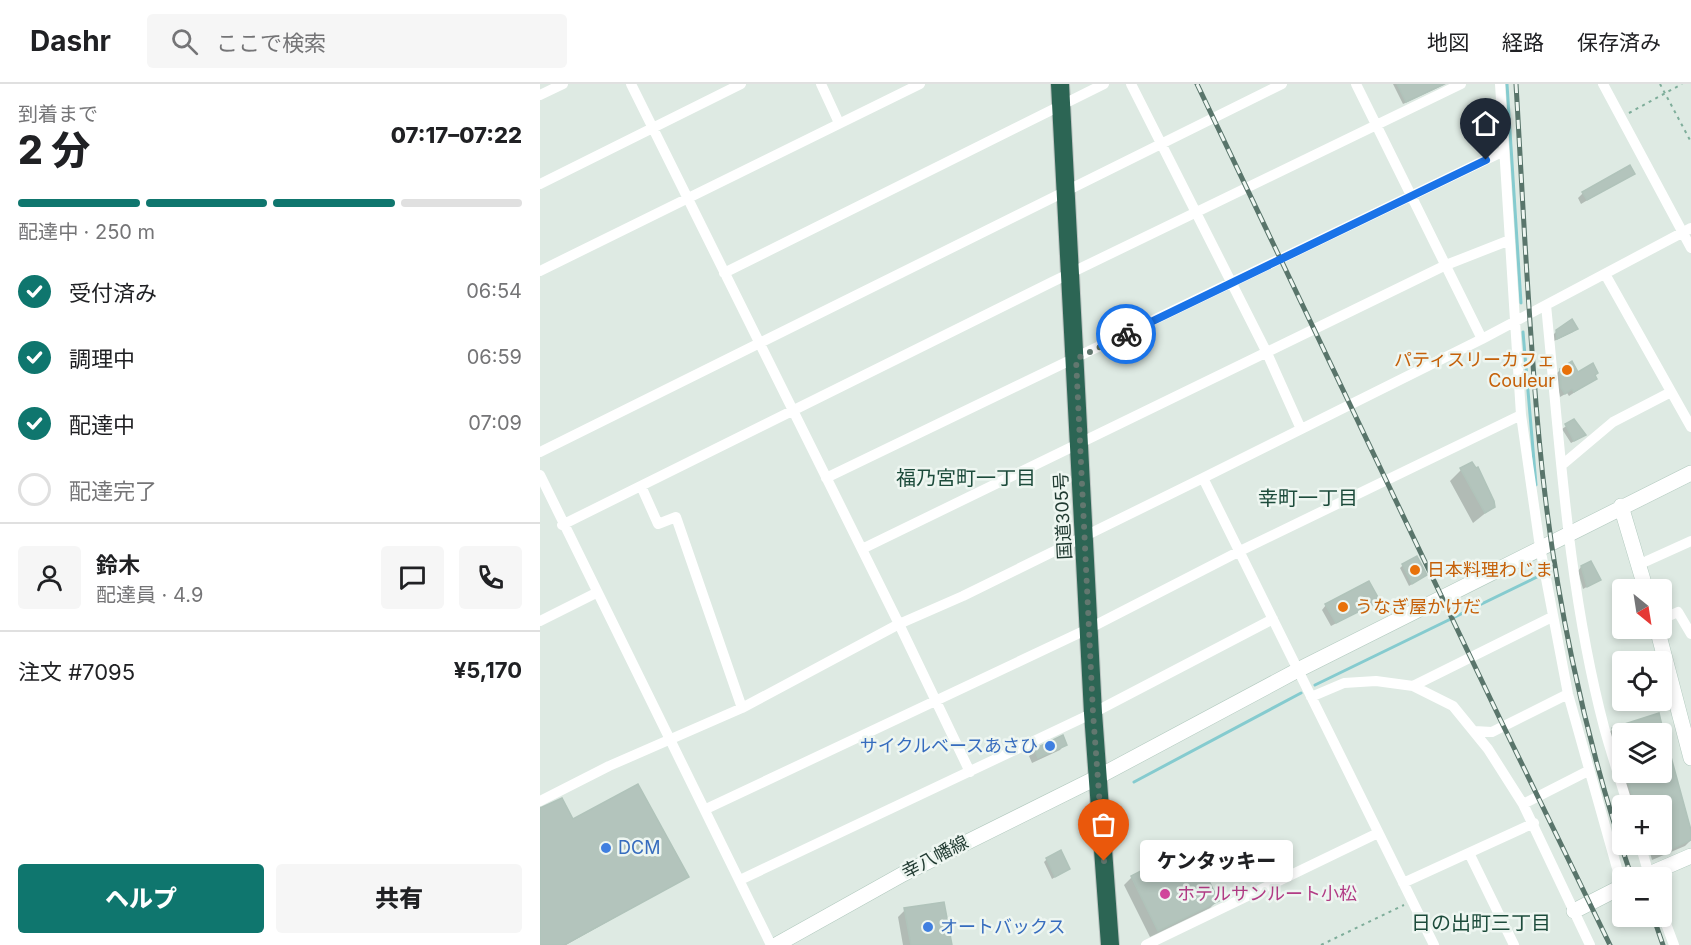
<!DOCTYPE html>
<html lang="ja">
<head>
<meta charset="utf-8">
<style>
  :root { --surface:#fff; --page:#f6f6f6; --text:#202124; --muted:#757577; --line:#e0e0e0; --accent:#0f766e }
  body { margin:0; font-family:Inter,"Noto Sans JP",sans-serif; background:var(--page); color:var(--text); height:100vh; display:flex; flex-direction:column; font-size:22px; white-space:nowrap }
  * { box-sizing:border-box; margin:0 }
  p { font-size:20px; color:var(--muted) }
  .icon { flex:none; width:33px; height:33px; fill:none; stroke:currentColor; stroke-width:2; stroke-linecap:round; stroke-linejoin:round }
  .map { position:relative; flex:1; overflow:hidden }
  .panel { display:flex; flex-direction:column; background:var(--surface); width:540px }
  .panel>* { flex:none }
  .needle { width:39px; rotate:150deg }
  .fabs { position:absolute; left:1072px; top:495px; display:grid; gap:12px }
  .fabs a { display:grid; place-items:center; width:60px; height:60px; border-radius:6px; background:var(--surface); box-shadow:0 3px 9px #0003; font-size:30px }
  .pin { position:absolute; display:grid; place-items:center; width:51px; height:51px; color:#fff; margin:-62px -26px; border-radius:50% 50% 50% 0; rotate:-45deg; box-shadow:0 0 6px #0007 }
  .pin .icon { rotate:45deg }
  .courier { position:absolute; display:grid; place-items:center; width:60px; height:60px; margin:-30px; border:4px solid #1a73e8; border-radius:50%; background:#fff; color:#222; box-shadow:0 2px 8px #0007 }
  .bubble { position:absolute; height:42px; border-radius:6px; background:var(--surface); box-shadow:0 3px 9px #0003; font-size:20px; font-weight:800; line-height:42px; text-align:center }
  .summary em { font-style:normal; font-weight:800 }
  .summary div { display:flex; flex-direction:column-reverse }
  .summary { display:flex; align-items:center; justify-content:space-between; height:102px; padding:0 18px }
  h1 { font-size:39px; font-weight:800; line-height:45px }
  .bar { display:grid; grid-template-columns:repeat(4,1fr); gap:9px 6px; align-content:center; height:72px; padding:0 18px }
  .bar i { height:8px; border-radius:4px; background:var(--line) }
  .bar .selected { background:var(--accent) }
  .bar p { grid-column:span 4 }
  .line { display:flex; align-items:center; gap:15px; padding:0 18px; border-top:2px solid var(--line) }
  .line div { flex:1 }
  .round { display:grid; place-items:center; flex:none; width:63px; height:63px; border-radius:6px; background:var(--page) }
  ol { padding:0 18px; list-style:none }
  li { display:flex; align-items:center; gap:18px; height:66px }
  li p { margin-inline-start:auto }
  li .icon { padding:6px; border-radius:50%; background:var(--accent); color:#fff; stroke-width:4 }
  li:last-child { color:var(--muted) }
  li i { width:33px; height:33px; border:3px solid var(--line); border-radius:50% }
  .cta { display:flex; gap:12px; margin-top:auto; padding:12px 18px }
  .cta a { flex:1; height:69px; border-radius:6px; background:var(--accent); color:#fff; font-size:24px; font-weight:800; line-height:69px; text-align:center }
  .cta a+a { background:var(--page); color:var(--text) }
  header { display:flex; align-items:center; gap:36px; box-sizing:border-box; height:84px; padding:0 30px; background:var(--surface); border-bottom:2px solid var(--line) }
  header strong { font-size:28px }
  nav { display:flex; gap:33px; margin-inline-start:auto; font-size:21px }
  .search { width:420px; height:54px; background:var(--page); display:flex; align-items:center; gap:15px; box-sizing:border-box; padding:0 21px; border-radius:6px; color:var(--muted); font-size:22px }
  main { display:flex; flex:1; min-height:0 }
  .map>svg:first-child { display:block }
  .shadow { fill:#0003; fill-rule:evenodd }
  .lines { fill:none; stroke-linecap:round; stroke-linejoin:round }
  .stream { stroke:#85cbcf; stroke-width:3 }
  .building { fill:#b3c4bc; stroke:#b0c3ba; stroke-width:1.5 }
  .secondary-casing { stroke:#b1c9be; stroke-width:16 }
  .highway-casing { stroke:#bcc4c1; stroke-width:20 }
  .path { stroke:#7ead9a; stroke-width:2; stroke-dasharray:3 4.5; stroke-linecap:butt }
  .street { stroke:#fff; stroke-width:10 }
  .secondary { stroke:#fff; stroke-width:15 }
  .highway { stroke:#2c6554; stroke-width:18 }
  .rail-casing { stroke:#59756b; stroke-width:5 }
  .rail { stroke:#eef6f1; stroke-width:3; stroke-dasharray:9; stroke-linecap:butt }
  .done { stroke:#62776f; stroke-width:6; stroke-dasharray:0 10.8 }
  .route { stroke:#1a73e8; stroke-width:8 }
  .food-dot { fill:#e8710a; stroke:#eef6f1; stroke-width:2 }
  .shop-dot { fill:#3f7fe0; stroke:#eef6f1; stroke-width:2 }
  .hotel-dot { fill:#d1479c; stroke:#eef6f1; stroke-width:2 }
  .labels { text-anchor:middle; stroke-width:5; stroke-linejoin:round; paint-order:stroke }
  .food-label { font-size:18px; fill:#c56008; stroke:#eef6f1; text-anchor:start }
  .street-label { font-size:18px; fill:#1f3930; stroke:#eef6f1 }
  .shop-label { font-size:18px; fill:#366cbe; stroke:#eef6f1; text-anchor:start }
  .hotel-label { font-size:18px; fill:#b23c85; stroke:#eef6f1; text-anchor:start }
  .neighbourhood-label { font-size:20px; fill:#1c4b3b; stroke:#eef6f1 }
</style>
</head>
<body>
<header>
<strong>Dashr</strong>
<div class="search"><svg class="icon" aria-label="search" viewBox="0 0 24 24"><circle cx="10" cy="10" r="6"/><path d="M15 15l6 6"/></svg>ここで検索</div>
<nav><a>地図</a><a>経路</a><a>保存済み</a></nav>
</header>
<main>
<section class="panel">
<div class="summary"><div><h1>2 分</h1><p>到着まで</p></div><em>07:17–07:22</em></div>
<div class="bar"><i class="selected"></i><i class="selected"></i><i class="selected"></i><i></i><p>配達中 · 250 m</p></div>
<ol>
<li><svg class="icon" aria-label="check" viewBox="0 0 24 24"><path d="M5 12l5 5 9-10"/></svg>受付済み<p>06:54</p></li>
<li><svg class="icon" aria-label="check" viewBox="0 0 24 24"><path d="M5 12l5 5 9-10"/></svg>調理中<p>06:59</p></li>
<li><svg class="icon" aria-label="check" viewBox="0 0 24 24"><path d="M5 12l5 5 9-10"/></svg>配達中<p>07:09</p></li>
<li><i></i>配達完了</li>
</ol>
<div class="line" style="height:108px"><a class="round"><svg class="icon" aria-label="person" viewBox="0 0 24 24"><circle cx="12" cy="8" r="4"/><path d="M4 21q1-7 8-7t8 7"/></svg></a><div><b>鈴木</b><p>配達員 · 4.9</p></div><a class="round"><svg class="icon" aria-label="chat" viewBox="0 0 24 24"><path d="M4 5h16v11H9l-5 4z"/></svg></a><a class="round"><svg class="icon" aria-label="phone" viewBox="0 0 24 24"><path d="M5 4h4l2 5-3 2q2 4 5 5l2-3 5 2v4C11 20 4 13 5 4z"/></svg></a></div>
<div class="line" style="height:78px"><div>注文 #7095</div><b>¥5,170</b></div>
<div class="cta"><a>ヘルプ</a><a>共有</a></div>
</section>
<div class="map">
<svg width="1151" height="861" viewBox="0 0 1151 861">
  <rect width="100%" height="100%" fill="#deeae3"/>
  <path class="shadow" d="M853 0H906L863 20Z
    M1093 89 1041 120 1038 114 1043 109Z
    M1036 244 1033 248 1014 257 1013 251 1017 247Z
    M1020 286 1054 292 1055 295 1029 312 1027 309 1020 313 1015 291Z
    M1034 337 1040 354 1031 359 1022 345Z
    M921 386 953 423 933 439 910 397Z
    M863 481 886 491 869 502 860 484Z
    M1041 483 1059 496 1043 505 1038 487Z
    M838 517 791 542 782 526 786 521Z
    M1118 630 1151 756 1145 762 1112 776 1108 762 1099 765 1092 760H1122V722H1086L1065 652 1073 645ZM1083 650H1122V688H1083Z
    M522 653 525 660 520 666 492 679 489 672 494 667Z
    M0 728 32 737 147 793 26 861H0Z
    M651 763 677 817 670 824 610 853 584 801 591 794Z
    M507 775 528 785 512 795 504 778Z
    M365 826 410 861H363L358 833Z"/>
  <g class="lines">
    <path class="stream" d="M967 0 981 219
      M983 248 996 401
      M775 601 999 492
      M594 698 761 609"/>
  </g>
  <path class="building" d="M857 0H904L866 18Z
    M1090 81 1095 90 1047 116 1042 108Z
    M1032 235 1038 245 1017 255 1016 246Z
    M1032 277 1038 288 1053 279 1058 289 1055 291 1057 295 1034 308 1032 305 1025 310 1021 304 1020 285Z
    M1034 335 1046 351 1034 357 1025 340Z
    M932 378 936 384 938 383 954 417 955 423 945 429 920 384Z
    M877 472 887 491 872 500 862 480Z
    M1051 477 1061 496 1047 503 1041 482Z
    M829 497 840 517 796 539 785 520Z
    M1119 629 1124 650H1083V681L1072 644Z
    M523 651 527 661 498 674 494 665Z
    M1122 651H1125L1151 746V756L1122 769V722H1095L1086 688H1122Z
    M98 700 149 793 24 861H0V724L22 714 33 735Z
    M651 761 679 817 618 847 591 792Z
    M521 766 530 785 515 793 506 774Z
    M404 818 412 861H371L364 824Z"/>
  <g class="lines">
    <defs>
      <path id="secondary" d="M1081 422 1106 506
        M1117 544 1151 674
        M1100 794 1151 772
        M1034 827 1083 802
        M236 861 363 790 558 693 758 586 1151 389"/>
      <path id="highway" d="M520 0 553 629 570 861"/>
    </defs>
    <use href="#secondary" class="secondary-casing"/>
    <use href="#highway" class="highway-casing"/>
    <path class="path" d="M1120 0 1151 58
      M1089 29 1142 0
      M781 861 864 821"/>
    <path class="street" d="M91 0 359 540 430 688
      M281 0 299 39
      M591 0 727 269 761 345
      M816 0 942 255
      M960 0 981 331 1000 463 1028 610 1082 802
      M1063 0 1151 164
      M0 11 23 0
      M0 100 201 0
      M0 187 380 0
      M184 189 564 0
      M1065 190 1151 343
      M1006 221C1020 362 1028 506 1064 643 1071 669 1080 695 1088 722
      M0 368 742 0
      M1022 381 1073 338 1131 308
      M0 391 231 861
      M286 394 964 67
      M663 394 894 861
      M101 402 118 440 136 433 202 624
      M22 441 512 198 921 0
      M322 465 906 181 970 156
      M1098 481 1151 457
      M1122 535 1138 528 1151 550
      M0 537 56 509
      M873 602 1012 533
      M771 613 804 599 836 597 873 602 913 622 948 665 983 720 1050 861
      M934 647 952 648 1028 610
      M0 717 69 682 202 624 359 540 423 512 663 394 942 255 1151 144
      M983 720 1048 687
      M166 725 550 544 700 467 981 331
      M1100 760 1110 794
      M929 769 974 861
      M200 796 553 629 733 535
      M863 799 994 739
      M1122 829 1134 861
      M606 861 838 749"/>
    <use href="#secondary" class="secondary"/>
    <use href="#highway" class="highway"/>
    <defs>
      <path id="rail" d="M657 0 961 637 1070 861
        M976 0C983 118 988 236 999 354 1012 500 1044 655 1092 794
        M1113 832 1123 861"/>
    </defs>
    <use href="#rail" class="rail-casing"/>
    <use href="#rail" class="rail"/>
  </g>
  <g class="lines">
    <path class="done" d="M564 777 553 629 536 275 586 250"/>
    <path class="route" d="M586 250 946 76"/>
  </g>
  <g class="food-dot">
    <circle cx="1027" cy="286" r="6"/>
    <circle cx="875" cy="486" r="6"/>
    <circle cx="803" cy="523" r="6"/>
  </g>
  <g class="shop-dot">
    <circle cx="510" cy="662" r="6"/>
    <circle cx="66" cy="764" r="6"/>
    <circle cx="388" cy="843" r="6"/>
  </g>
  <circle class="hotel-dot" cx="625" cy="810" r="6"/>
  <g class="labels">
    <g class="food-label">
      <text x="1015" y="282" text-anchor="end">パティスリーカフェ<tspan x="1015" dy="21">Couleur</tspan></text>
      <text x="887" y="492">日本料理わじま</text>
      <text x="815" y="529">うなぎ屋かけだ</text>
    </g>
    <g class="street-label">
      <text transform="translate(523 432) rotate(-93)" y="6">国道305号</text>
      <text transform="translate(395 773) rotate(-27)" y="6">幸八幡線</text>
    </g>
    <g class="shop-label">
      <text x="498" y="668" text-anchor="end">サイクルベースあさひ</text>
      <text x="78" y="770">DCM</text>
      <text x="400" y="849">オートバックス</text>
    </g>
    <g class="hotel-label">
      <text x="637" y="816">ホテルサンルート小松</text>
    </g>
    <g class="neighbourhood-label">
      <text x="426" y="401">福乃宮町一丁目</text>
      <text x="768" y="421">幸町一丁目</text>
      <text x="941" y="846">日の出町三丁目</text>
    </g>
  </g>
</svg>
<div class="fabs">
<a><svg class="needle" viewBox="-14 -14 28 28"><path d="M0-13l5 13h-10z" fill="#e53935"/><path d="M0 13l5-13h-10z" fill="#757577"/></svg></a>
<a><svg class="icon" aria-label="locate" viewBox="0 0 24 24"><circle cx="12" cy="12" r="6"/><path d="M12 2v4M12 18v4M2 12h4M18 12h4"/></svg></a>
<a><svg class="icon" aria-label="layers" viewBox="0 0 24 24"><path d="M12 4l9 5-9 5-9-5zM3 14l9 5 9-5"/></svg></a>
<a>+</a>
<a>−</a>
</div>
<div class="pin" style="left:564px;top:777px;background:#ea580c"><svg class="icon" aria-label="bag" viewBox="0 0 24 24"><path d="M5 8h14l-1 12H6zM9 8a3 3 0 0 1 6 0"/></svg></div>
<div class="pin" style="left:946px;top:76px;background:#1f2937"><svg class="icon" aria-label="home" viewBox="0 0 24 24"><path d="M3 11l9-7 9 7M6 9v11h12V9"/></svg></div>
<div class="courier" style="left:586px;top:250px"><svg class="icon" aria-label="bike" viewBox="0 0 24 24"><circle cx="6" cy="16" r="4"/><circle cx="18" cy="16" r="4"/><path d="M6 16l4-8h5l3 8M10 8l3 8H6M13 5h3"/></svg></div>
<div class="bubble" style="left:600px;top:756px;width:153px">ケンタッキー</div>
</div>
</main>
</body>
</html>
